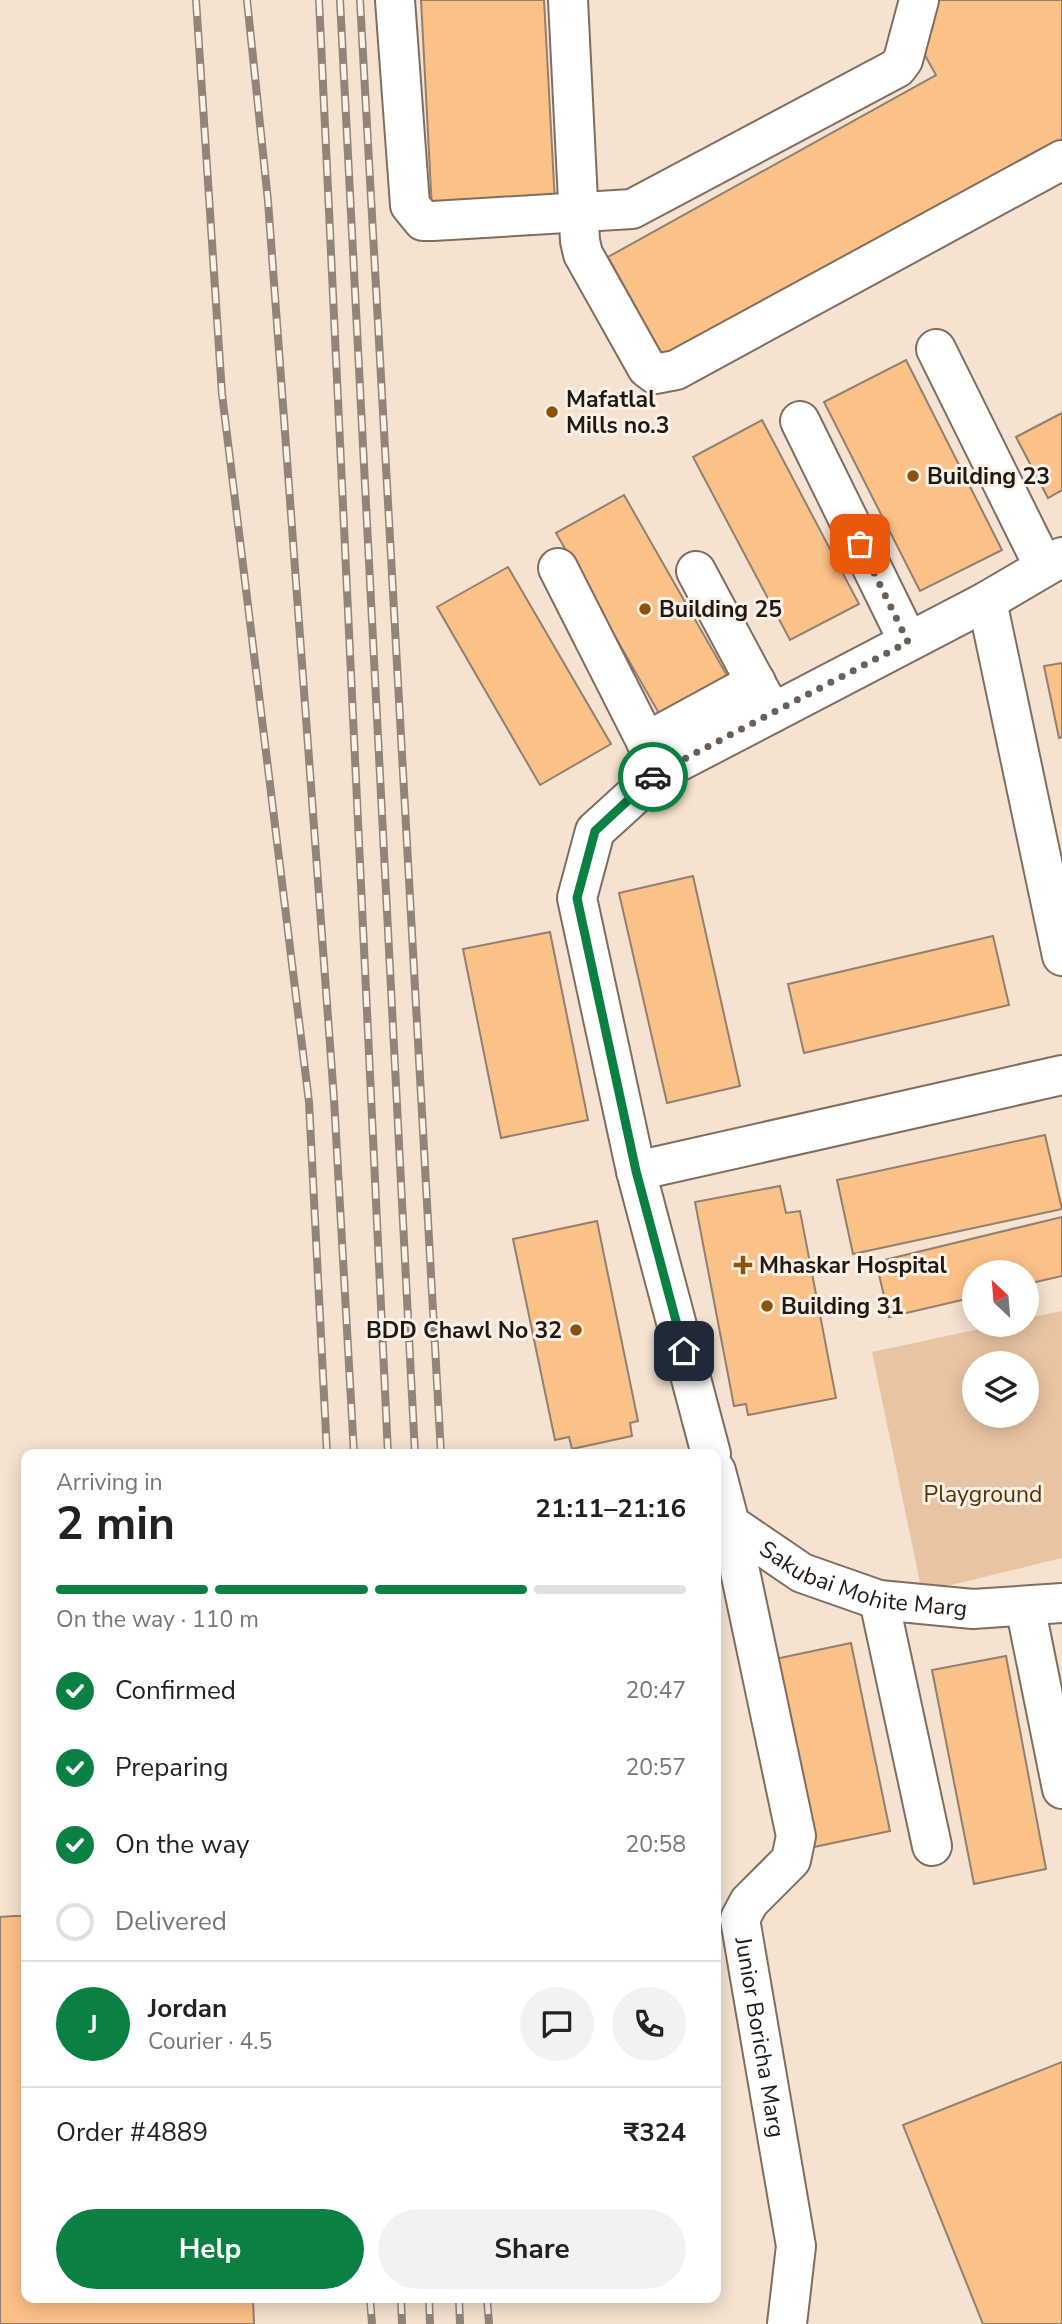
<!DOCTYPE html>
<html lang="en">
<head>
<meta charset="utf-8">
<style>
  :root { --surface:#fff; --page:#f2f2f2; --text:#222; --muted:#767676; --line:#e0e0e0; --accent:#0b8043 }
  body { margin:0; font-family:"Nunito Sans",sans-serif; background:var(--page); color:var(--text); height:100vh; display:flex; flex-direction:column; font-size:26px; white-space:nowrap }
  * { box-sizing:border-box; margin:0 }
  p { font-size:23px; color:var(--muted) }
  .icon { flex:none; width:38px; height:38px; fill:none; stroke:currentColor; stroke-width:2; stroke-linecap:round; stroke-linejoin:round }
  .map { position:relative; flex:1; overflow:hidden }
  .drawer { position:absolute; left:21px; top:1449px; width:700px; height:854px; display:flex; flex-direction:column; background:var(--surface); border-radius:14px; box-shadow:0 4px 18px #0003 }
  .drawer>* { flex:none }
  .needle { width:46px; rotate:334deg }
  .fabs { position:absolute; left:962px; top:1260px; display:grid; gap:14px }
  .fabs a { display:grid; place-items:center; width:77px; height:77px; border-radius:50%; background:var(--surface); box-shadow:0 4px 18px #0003; font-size:35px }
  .pin { position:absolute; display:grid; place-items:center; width:60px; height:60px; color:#fff; margin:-30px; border-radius:14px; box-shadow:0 4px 10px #0006 }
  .courier { position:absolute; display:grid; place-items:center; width:70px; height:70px; margin:-35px; border:5px solid #0b8043; border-radius:50%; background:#fff; color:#222; box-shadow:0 2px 9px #0007 }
  .summary em { font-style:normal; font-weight:700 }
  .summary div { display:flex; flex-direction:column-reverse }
  .summary { display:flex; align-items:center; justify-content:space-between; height:119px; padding:0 35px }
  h1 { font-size:46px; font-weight:700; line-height:52px }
  .bar { display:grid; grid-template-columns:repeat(4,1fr); gap:10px 7px; align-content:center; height:84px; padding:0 35px }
  .bar i { height:9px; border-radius:5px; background:var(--line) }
  .bar .selected { background:var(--accent) }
  .bar p { grid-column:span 4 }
  .line { display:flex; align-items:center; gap:18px; padding:0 35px; border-top:2px solid var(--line) }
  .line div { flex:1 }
  .round { display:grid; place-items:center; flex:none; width:74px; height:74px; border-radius:37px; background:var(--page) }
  ol { padding:0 35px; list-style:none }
  li { display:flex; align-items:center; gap:21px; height:77px }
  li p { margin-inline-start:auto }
  li .icon { padding:7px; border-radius:50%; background:var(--accent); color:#fff; stroke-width:4 }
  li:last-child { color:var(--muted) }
  li i { width:38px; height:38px; border:4px solid var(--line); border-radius:50% }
  .action { display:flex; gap:14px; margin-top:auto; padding:14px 35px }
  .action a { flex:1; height:80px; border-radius:42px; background:var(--accent); color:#fff; font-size:28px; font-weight:700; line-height:80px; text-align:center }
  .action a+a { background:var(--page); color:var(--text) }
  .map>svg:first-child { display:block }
  .green { fill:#e9c4a2; fill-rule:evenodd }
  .building { fill:#fcc187; stroke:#918070; stroke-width:2 }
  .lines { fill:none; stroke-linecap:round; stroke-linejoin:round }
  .minor-casing { stroke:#7f6e5f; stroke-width:42 }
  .minor { stroke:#fff; stroke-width:38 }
  .rail-casing { stroke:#928478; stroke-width:8 }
  .rail { stroke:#fcf1e6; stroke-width:5; stroke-dasharray:16; stroke-linecap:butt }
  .done { stroke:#6b5f55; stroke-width:7; stroke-dasharray:0 12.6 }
  .route { stroke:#0b8043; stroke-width:9 }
  .poi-dot { fill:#8b5308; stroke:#fcf1e6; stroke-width:2.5 }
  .labels { text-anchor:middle; stroke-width:6; stroke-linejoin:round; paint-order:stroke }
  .poi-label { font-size:23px; font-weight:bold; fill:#201913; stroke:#fcf1e6; text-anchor:start }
  .park-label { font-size:23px; fill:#563101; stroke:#fcf1e6 }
  .street-label { font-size:23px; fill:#201913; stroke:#fcf1e6 }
</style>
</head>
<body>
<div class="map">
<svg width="1062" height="2324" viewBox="0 0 1062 2324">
  <rect width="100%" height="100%" fill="#f5e2d0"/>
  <path class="green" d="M1062 1311V1558L922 1592 872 1352 998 1325H1027V1318ZM975 1363H1027V1416H975Z"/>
  <path class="building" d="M421 0H544L555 203 432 210Z
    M928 0H1062V145L665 360 608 257 936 75 917 41Z
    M906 360 1002 550 920 591 824 402Z
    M1062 413V490L1048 498 1016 437Z
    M762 420 859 604 790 640 693 457Z
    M624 495 733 686 665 724 556 533Z
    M508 567 611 744 540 785 437 607Z
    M1062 663V737L1059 738 1044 666Z
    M693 876 740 1086 667 1103 619 893Z
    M550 932 588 1120 501 1138 463 949Z
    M993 936 1009 1005 804 1053 788 984Z
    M1045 1135 1062 1209 853 1254 837 1180Z
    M780 1186 786 1213 800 1211 836 1398 748 1415 746 1404 734 1406 695 1202Z
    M1062 1217V1276L1027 1284V1272H975V1297L889 1317 876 1262Z
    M597 1221 638 1421 630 1423 632 1436 572 1449 569 1437 555 1440 513 1239Z
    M851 1643 890 1831 814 1847 775 1659Z
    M1006 1656 1046 1869 974 1884 932 1670Z
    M14 1916H26V2298H253L254 2324H0V1917Z
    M1062 2062V2324H983L903 2125Z"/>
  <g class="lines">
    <defs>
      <g id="minor">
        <path d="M395 0 410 205 423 221H433L632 209 897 68 903 60 919 0"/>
        <path d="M568 0 580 241 583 254 647 368 655 374 676 370 1062 160"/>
        <path d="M936 349 1044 567"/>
        <path d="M800 421 908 641"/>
        <path d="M558 568 661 771"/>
        <path d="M696 571 772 713"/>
        <path d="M987 601 1062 956"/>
        <path d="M646 742 756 682"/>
        <path d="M636 1171 1062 1075"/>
        <path d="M711 1454 636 1171 577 898 595 831 661 771 987 601 1062 557"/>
        <path id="s1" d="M716 1471 730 1524 802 1573 879 1600 973 1609 1062 1603"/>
        <path id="s2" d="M730 1524 796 1836 791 1860 749 1902 740 1919 796 2246 787 2324"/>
        <path d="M879 1600 932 1846"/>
        <path d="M1025 1606 1062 1789"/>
      </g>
    </defs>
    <use href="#minor" class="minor-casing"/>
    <use href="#minor" class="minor"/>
    <defs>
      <path id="rail" d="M196 0 222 394 309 1102 327 1454
        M247 0 268 201 334 1099 354 1454
        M319 0 388 1454
        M340 0 415 1454
        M360 0 441 1454
        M370 2298 372 2324
        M401 2298 402 2324
        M429 2298 430 2324
        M459 2298 460 2324
        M487 2298 489 2324"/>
    </defs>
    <use href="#rail" class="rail-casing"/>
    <use href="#rail" class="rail"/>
  </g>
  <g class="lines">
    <path class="done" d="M653 777 661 771 908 642 860 544"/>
    <path class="route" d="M653 777 595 831 577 898 636 1171 684 1351"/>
  </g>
  <g class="poi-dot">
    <circle cx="552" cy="412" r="7"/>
    <circle cx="913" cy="476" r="7"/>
    <circle cx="645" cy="609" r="7"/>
    <path d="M739.5 1254.5h7v7h7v7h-7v7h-7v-7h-7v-7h7z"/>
    <circle cx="767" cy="1306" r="7"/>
    <circle cx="576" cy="1330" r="7"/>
  </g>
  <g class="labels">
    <g class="poi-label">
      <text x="566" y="407">Mafatlal<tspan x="566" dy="26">Mills no.3</tspan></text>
      <text x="927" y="484">Building 23</text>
      <text x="659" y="617">Building 25</text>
      <text x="759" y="1273">Mhaskar Hospital</text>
      <text x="781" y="1314">Building 31</text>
      <text x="562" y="1338" text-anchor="end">BDD Chawl No 32</text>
    </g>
    <g class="park-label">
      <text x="983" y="1502">Playground</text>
    </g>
    <g class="street-label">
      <text dy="8" stroke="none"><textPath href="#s1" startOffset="203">Sakubai Mohite Marg</textPath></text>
      <text dy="8" stroke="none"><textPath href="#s2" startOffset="542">Junior Boricha Marg</textPath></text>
    </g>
  </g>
</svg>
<div class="fabs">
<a><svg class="needle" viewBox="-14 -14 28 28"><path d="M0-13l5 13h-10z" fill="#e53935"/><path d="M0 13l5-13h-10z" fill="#767676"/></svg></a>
<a><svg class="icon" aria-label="layers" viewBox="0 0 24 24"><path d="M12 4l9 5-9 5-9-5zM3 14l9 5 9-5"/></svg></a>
</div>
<div class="pin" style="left:860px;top:544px;background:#ea580c"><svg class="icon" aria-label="bag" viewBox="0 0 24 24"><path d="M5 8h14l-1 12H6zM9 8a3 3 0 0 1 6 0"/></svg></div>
<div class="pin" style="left:684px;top:1351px;background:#1f2937"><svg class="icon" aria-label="home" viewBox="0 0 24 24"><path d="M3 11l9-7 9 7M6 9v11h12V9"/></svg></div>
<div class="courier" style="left:653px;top:777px"><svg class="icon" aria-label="car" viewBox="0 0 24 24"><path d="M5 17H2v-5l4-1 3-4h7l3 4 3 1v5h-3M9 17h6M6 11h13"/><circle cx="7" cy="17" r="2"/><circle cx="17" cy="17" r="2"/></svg></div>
<section class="drawer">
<div class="summary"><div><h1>2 min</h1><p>Arriving in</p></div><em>21:11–21:16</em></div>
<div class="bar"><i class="selected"></i><i class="selected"></i><i class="selected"></i><i></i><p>On the way · 110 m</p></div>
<ol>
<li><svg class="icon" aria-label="check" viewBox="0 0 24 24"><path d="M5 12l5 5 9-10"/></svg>Confirmed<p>20:47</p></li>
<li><svg class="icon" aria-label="check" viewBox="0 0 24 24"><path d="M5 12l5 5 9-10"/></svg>Preparing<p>20:57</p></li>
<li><svg class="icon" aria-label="check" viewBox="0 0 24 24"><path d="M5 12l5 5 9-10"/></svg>On the way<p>20:58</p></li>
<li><i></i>Delivered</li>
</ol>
<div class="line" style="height:126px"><b class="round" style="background:var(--accent);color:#fff">J</b><div><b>Jordan</b><p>Courier · 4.5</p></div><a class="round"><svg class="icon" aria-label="chat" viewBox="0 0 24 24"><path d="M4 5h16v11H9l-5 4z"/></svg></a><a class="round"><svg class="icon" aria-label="phone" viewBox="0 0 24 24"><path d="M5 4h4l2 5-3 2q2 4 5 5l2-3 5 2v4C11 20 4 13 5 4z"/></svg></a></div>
<div class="line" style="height:91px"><div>Order #4889</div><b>₹324</b></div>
<div class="action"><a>Help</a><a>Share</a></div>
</section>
</div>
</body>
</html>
